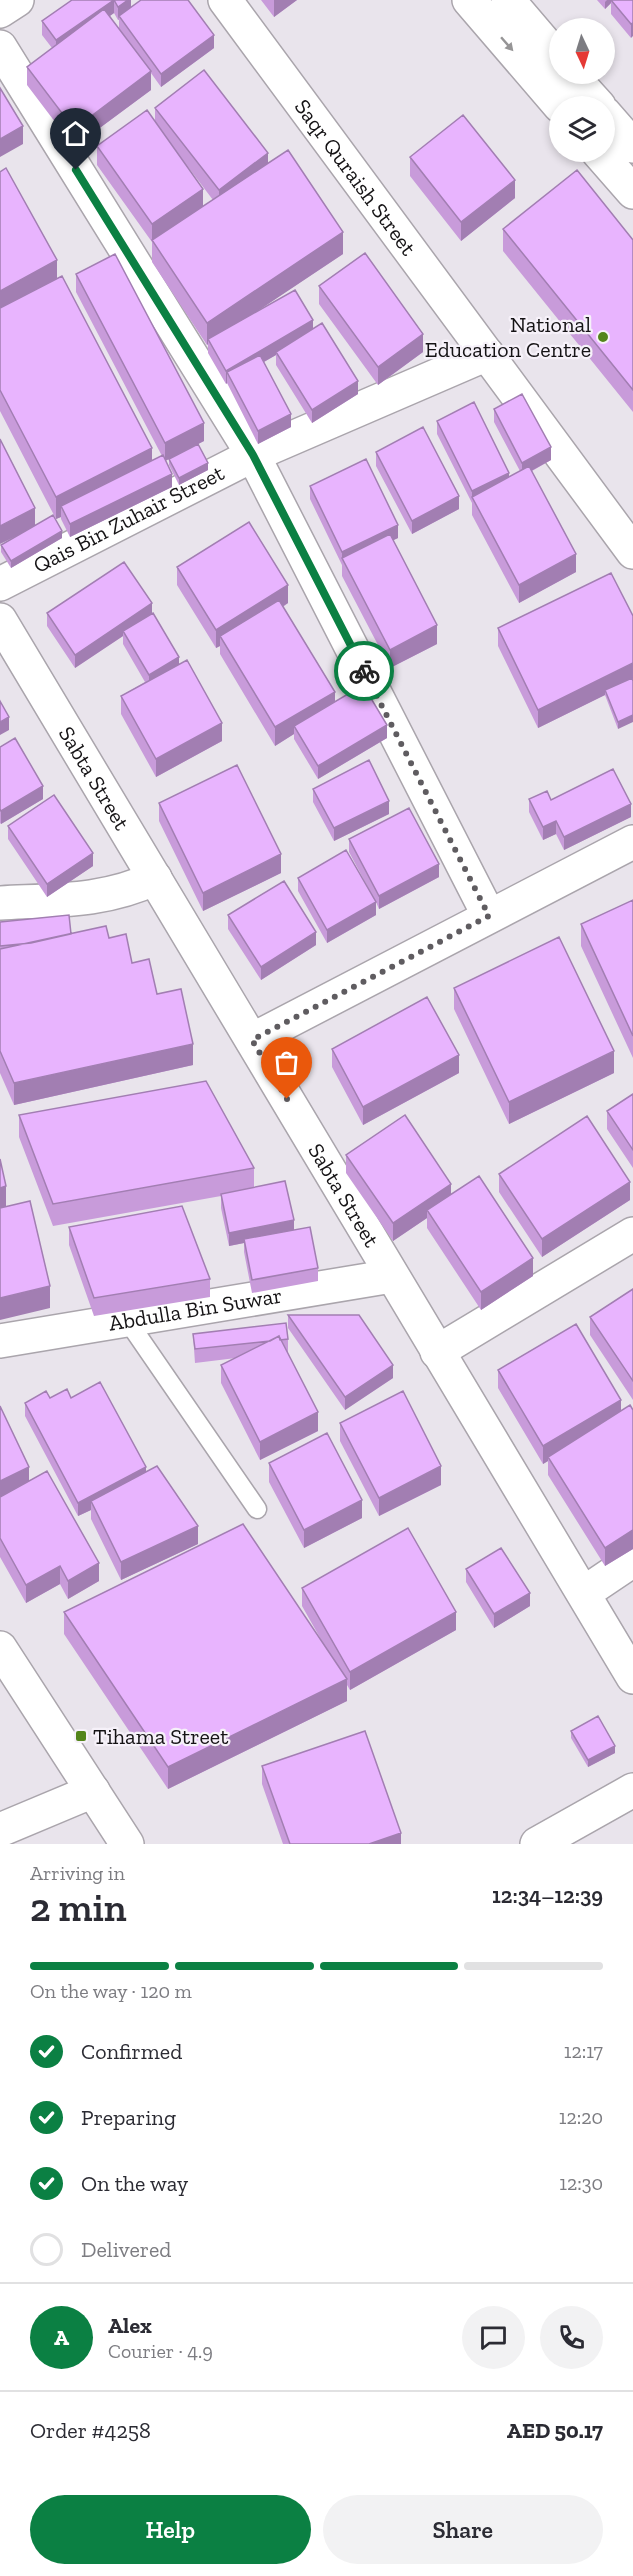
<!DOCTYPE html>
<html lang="en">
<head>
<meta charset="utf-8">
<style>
  :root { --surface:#fff; --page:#f2f2f3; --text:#2b2b33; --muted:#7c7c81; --line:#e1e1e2; --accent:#0b8043 }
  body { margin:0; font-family:"Zilla Slab",serif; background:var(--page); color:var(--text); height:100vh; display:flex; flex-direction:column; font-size:22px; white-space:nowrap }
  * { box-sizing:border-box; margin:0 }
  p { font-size:20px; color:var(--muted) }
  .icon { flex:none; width:33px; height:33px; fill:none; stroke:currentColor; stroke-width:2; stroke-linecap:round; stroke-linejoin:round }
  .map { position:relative; height:1844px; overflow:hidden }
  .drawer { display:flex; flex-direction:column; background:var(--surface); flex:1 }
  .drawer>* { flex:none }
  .needle { width:39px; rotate:176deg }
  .fabs { position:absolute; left:549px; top:18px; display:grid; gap:12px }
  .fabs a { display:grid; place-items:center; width:66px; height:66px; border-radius:50%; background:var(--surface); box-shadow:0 3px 9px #0003; font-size:30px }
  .pin { position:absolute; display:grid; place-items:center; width:51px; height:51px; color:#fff; margin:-62px -26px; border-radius:50% 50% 50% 0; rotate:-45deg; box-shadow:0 0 6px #0007 }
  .pin .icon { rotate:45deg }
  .courier { position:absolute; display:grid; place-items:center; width:60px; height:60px; margin:-30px; border:4px solid #0b8043; border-radius:50%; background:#fff; color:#222; box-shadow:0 2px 8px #0007 }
  .summary em { font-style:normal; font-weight:600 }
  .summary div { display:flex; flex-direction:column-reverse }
  .summary { display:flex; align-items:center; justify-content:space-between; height:102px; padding:0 30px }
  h1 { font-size:39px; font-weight:600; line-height:45px }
  .bar { display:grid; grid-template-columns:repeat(4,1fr); gap:9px 6px; align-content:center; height:72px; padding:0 30px }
  .bar i { height:8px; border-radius:4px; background:var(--line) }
  .bar .selected { background:var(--accent) }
  .bar p { grid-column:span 4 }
  .line { display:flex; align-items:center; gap:15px; padding:0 30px; border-top:2px solid var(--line) }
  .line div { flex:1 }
  .round { display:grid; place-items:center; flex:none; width:63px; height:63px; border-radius:32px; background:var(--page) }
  ol { padding:0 30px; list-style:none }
  li { display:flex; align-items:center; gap:18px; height:66px }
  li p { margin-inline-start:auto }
  li .icon { padding:6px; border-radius:50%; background:var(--accent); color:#fff; stroke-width:4 }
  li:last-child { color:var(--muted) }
  li i { width:33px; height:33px; border:3px solid var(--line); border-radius:50% }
  .cta { display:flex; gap:12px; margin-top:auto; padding:12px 30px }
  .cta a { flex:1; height:69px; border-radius:36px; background:var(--accent); color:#fff; font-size:24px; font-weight:600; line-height:69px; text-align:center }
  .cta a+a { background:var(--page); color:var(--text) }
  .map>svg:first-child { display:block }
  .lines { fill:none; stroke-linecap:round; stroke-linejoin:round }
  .service-casing { stroke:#aaa5ac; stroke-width:21 }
  .minor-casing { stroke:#aaa5ac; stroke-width:36 }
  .tertiary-casing { stroke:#aaa5ac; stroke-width:36 }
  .service { stroke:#fff; stroke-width:18 }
  .minor { stroke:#fff; stroke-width:33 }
  .tertiary { stroke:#fff; stroke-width:33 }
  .wall { fill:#c89bda; fill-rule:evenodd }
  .shaded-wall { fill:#a27eb2 }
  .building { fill:#e8b4fe; stroke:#a27eb2; stroke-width:1.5 }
  .oneway { fill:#969596 }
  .done { stroke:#5f5c60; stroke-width:6; stroke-dasharray:0 10.8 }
  .route { stroke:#0b8043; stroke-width:8 }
  .poi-dot { fill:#53851a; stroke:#f6f1f9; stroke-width:2 }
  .labels { text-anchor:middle; stroke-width:4.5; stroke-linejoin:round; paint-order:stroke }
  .street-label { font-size:22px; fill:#151315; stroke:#f6f1f9 }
  .poi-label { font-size:22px; fill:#151315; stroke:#f6f1f9; text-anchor:end }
</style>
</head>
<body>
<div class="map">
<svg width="633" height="1844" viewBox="0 0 633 1844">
  <rect width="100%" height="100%" fill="#e9e4ec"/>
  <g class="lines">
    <defs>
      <path id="service" d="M127 1320 257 1509"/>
      <g id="minor">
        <path id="s1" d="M225 0 633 552"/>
        <path d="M0 11 17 0"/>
        <path d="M0 47 253 455 489 916"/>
        <path id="s2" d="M0 584 253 455 487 354"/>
        <path id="s3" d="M0 620 633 1677"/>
        <path d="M0 903C55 900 105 902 155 878"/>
        <path d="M252 1040 633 842"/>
        <path id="s4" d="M0 1341 392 1276"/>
        <path d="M437 1352 633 1234"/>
        <path d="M584 1593 633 1560"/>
        <path d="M0 1648 127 1844"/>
        <path d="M0 1830 93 1791"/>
        <path d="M537 1844 633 1790"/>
      </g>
      <path id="tertiary" d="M469 0 560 106
        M508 0 560 61
        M570 74 599 106
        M604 113 633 146
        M598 152 633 192"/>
    </defs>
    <use href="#service" class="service-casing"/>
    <use href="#minor" class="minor-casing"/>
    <use href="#tertiary" class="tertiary-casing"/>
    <use href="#service" class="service"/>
    <use href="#minor" class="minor"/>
    <use href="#tertiary" class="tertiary"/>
  </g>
  <path class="wall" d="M72 0H131V7L214 48 161 87 151 73V90L74 147 27 85V67L52 48 42 35V21ZM114 13 118 20H119V29L110 16Z
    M261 0H297L274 17Z
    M597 0H633L631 38 611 14V3L605 9Z
    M155 108 268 164 343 254 252 314 313 329 358 394 312 423 276 365V355L264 362 291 427 258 444 227 383 226 384 208 353V344L207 345 152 262V242L97 165V146L155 122ZM188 167 213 200 203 207Z
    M410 157 515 198 461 241 410 176Z
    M0 172 152 460 162 456 76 292V274L204 441 198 444 208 470 179 485 169 465V459L165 461 172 487 70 537 61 519V517L56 519 0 411Z
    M503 229 633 240V412L503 251Z
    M319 286 423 352 378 385 319 304Z
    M494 409 551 460 532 471 576 572 519 603 472 515V503L437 434V421L509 477 520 471 494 422Z
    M376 452 459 509 412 534 376 466Z
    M310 486 398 538 393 540 437 644 390 668 342 576V565L310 499Z
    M35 525 62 538 11 568 1 552V545L18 535 0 544Z
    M177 567 288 603 283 607 335 702 387 738 318 779 294 739V734L275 746 220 654V646L216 648 177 585Z
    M47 613 152 614 222 741 156 777 121 714V696L145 682 123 644V636L75 668 47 626Z
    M633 616 618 729 605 695 538 728 498 646V628Z
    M0 747 43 799 1 824 0 823Z
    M313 789 389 814 334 841 313 802Z
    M529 799 551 800 631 817 564 850 556 834 543 840 529 812Z
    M159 803 281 873 203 911 159 821Z
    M8 826 93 866 47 897 8 839Z
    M349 839 439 877 379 909 376 902V915L327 943 298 891V878L373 897 349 852Z
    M633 900V1058L581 946V924Z
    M228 915 316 945 261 980 228 929Z
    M0 922 71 934 109 938 132 963 157 994 193 1065 14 1105 0 1073Z
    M454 988 614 1073 509 1124 454 1009Z
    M332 1049 459 1073 363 1125 332 1067Z
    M633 1094V1168L607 1129V1111Z
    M19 1115 254 1168V1188L294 1230 318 1268V1281L252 1293 244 1252V1243L229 1246 221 1208V1196L53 1226 19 1137Z
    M346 1155 451 1194 533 1276 481 1310 427 1228V1218L393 1241 346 1173Z
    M499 1174 630 1200 542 1257 499 1192Z
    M69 1227 210 1279V1297L94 1316 69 1245Z
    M633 1289V1400L590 1335V1317Z
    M288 1315 393 1378 345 1410 288 1328Z
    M193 1334 288 1339V1352H286L318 1431 260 1460 221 1383V1365L236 1358 195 1363Z
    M498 1370 621 1411 633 1410V1549L605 1566 548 1475V1461L543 1464 498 1388Z
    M50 1398H71L146 1472 198 1544 121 1580 91 1519V1510L78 1516 25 1416V1403Z
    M0 1406 29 1481 99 1581 68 1599 60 1584 26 1603 0 1557Z
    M340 1423 441 1485 379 1516 340 1441Z
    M269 1463 362 1518 304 1548 269 1482Z
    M466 1569 530 1606 494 1628 466 1582Z
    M302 1588 456 1630 350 1690 347 1685V1701L168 1789 64 1634V1612L323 1643 302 1606Z
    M571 1731 615 1753 588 1767 571 1738Z
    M262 1766 401 1844H283L262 1784Z"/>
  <path class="shaded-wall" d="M114 0V13L56 54V40Z
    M128 0H131V11L119 16 118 20V7Z
    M274 0H297L274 17Z
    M607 0H615H611V3L605 9V2Z
    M633 23V36L631 38V24Z
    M214 35V48L161 87V74Z
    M151 71V90L74 147V129Z
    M23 126V144L0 157V139Z
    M268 153V171L219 208V190Z
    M515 180V198L461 241V222Z
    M203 189V207L152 240V224Z
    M343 232V254L210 343 208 339V344L207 345V323Z
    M57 260V282L0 313V291Z
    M313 320V333L276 352V355L232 380 227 372V383L226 384V371Z
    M423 334V352L378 385V367Z
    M358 381V394L312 423V410Z
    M291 414V427L258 444V431Z
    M204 423V441L165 461V443Z
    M551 447V460L522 476V463Z
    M152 448V470L61 506V517L56 519V497Z
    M208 463V470L179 485V478Z
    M509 473V486L472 498V491Z
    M172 474V487L70 537V524Z
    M459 496V509L412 534V521Z
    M35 508V527L0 544V526Z
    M398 525V538L345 564 342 558V565V552Z
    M62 531V538L11 568V561Z
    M576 554V572L519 603V585Z
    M288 585V603L224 643 220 636V646L216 648V630Z
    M152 603V617L123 631V636L75 668V655Z
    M437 625V644L390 668V650Z
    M179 657V670L149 688V675Z
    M633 663V682L605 690V695L538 728V710Z
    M335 692V710L294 726V734L275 746V727Z
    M633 715V722L618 729V722Z
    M9 717V730L0 735V722Z
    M222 723V741L156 777V759Z
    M387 725V738L318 779V766Z
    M43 786V799L1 824V811Z
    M389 801V814L334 841V828Z
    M631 804V817L564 850V837Z
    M556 821V834L543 840V827Z
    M93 853V866L47 897V884Z
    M281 854V873L203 911V893Z
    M439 864V877L379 909V896Z
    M376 902V915L327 943V930Z
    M316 932V945L261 980V967Z
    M193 1044V1065L14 1105V1083Z
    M614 1051V1073L509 1124V1102Z
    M459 1055V1073L363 1125V1107Z
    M630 1182V1200L542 1257V1239Z
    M451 1184V1202L427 1210V1218L393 1241V1223Z
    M6 1186V1208L0 1209V1188Z
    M294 1220V1233L244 1239V1243L229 1246V1233Z
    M533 1258V1276L481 1310V1292Z
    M50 1286V1308L0 1320V1298Z
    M393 1365V1378L345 1410V1397Z
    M621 1400V1418L548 1457V1461L543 1464V1446Z
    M318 1412V1431L260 1460V1442Z
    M441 1466V1485L379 1516V1498Z
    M29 1467V1485L0 1499V1481Z
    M146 1467V1480L91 1501V1510L78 1516V1503Z
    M362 1500V1518L304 1548V1530Z
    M198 1526V1544L121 1580V1562Z
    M633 1530V1549L605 1566V1548Z
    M99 1563V1581L68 1599V1581Z
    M60 1566V1584L26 1603V1585Z
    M530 1593V1606L494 1628V1614Z
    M456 1612V1630L350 1690V1672Z
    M347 1679V1701L168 1789V1767Z
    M615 1746V1753L588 1767V1760Z
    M401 1833V1844H369Z"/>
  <path class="building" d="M72 0H128L118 7 114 0 56 40 42 21Z
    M141 0H188L214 35 161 74 119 16Z
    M611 0H633V23L631 24Z
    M104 9 151 71 74 129 27 67Z
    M204 70 268 153 219 190 155 108Z
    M0 88 23 126 0 139Z
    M147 110 203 189 152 224 97 146Z
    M463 115 515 180 461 222 410 157Z
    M288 150 343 232 207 323 152 240Z
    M6 168 57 260 0 291V172Z
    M577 170 633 240V390L503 229Z
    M365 253 423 334 378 367 319 286Z
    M115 254 204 423 165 443 76 274Z
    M62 276 152 448 56 497 0 390V308Z
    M295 290 313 320 226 371 208 339Z
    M322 323 358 381 312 410 276 352Z
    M260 355 291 414 258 431 227 372Z
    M522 394 551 447 522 463 494 409Z
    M474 402 509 473 472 491 437 421Z
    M423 427 459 496 412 521 376 452Z
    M0 439 35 508 0 526Z
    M198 444 208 463 179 478 169 459Z
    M163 455 172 474 70 524 61 506Z
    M366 459 398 525 342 552 310 486Z
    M529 466 576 554 519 585 472 497Z
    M53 515 62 531 11 561 1 545Z
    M249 522 288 585 216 630 177 567Z
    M390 534 437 625 390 650 342 558Z
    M124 562 152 603 75 655 47 613Z
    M611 573 633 616V663L538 710 498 628Z
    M279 600 335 692 275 727 220 636Z
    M153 613 179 657 149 675 123 631Z
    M187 660 222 723 156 759 121 696Z
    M632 678 633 681V715L618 722 605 690Z
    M363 685 387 725 318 766 294 726Z
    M0 701 9 717 0 722Z
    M15 738 43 786 1 811 0 809V747Z
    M369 760 389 801 334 828 313 789Z
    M237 765 281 854 203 893 159 803Z
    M613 769 631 804 564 837 556 821 543 827 529 799 547 791 551 800Z
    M54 795 93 853 47 884 8 826Z
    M409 808 439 864 379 896 349 839Z
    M346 850 376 902 327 930 298 878Z
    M284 881 316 932 261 967 228 915Z
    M633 900V1036L581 924Z
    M69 915 71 934 31 943 0 946V922Z
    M106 926 109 938 126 934 132 963 149 959 157 994 181 989 193 1044 14 1083 0 1051V949Z
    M559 937 614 1051 509 1102 454 988Z
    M427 997 459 1055 363 1107 332 1049Z
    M206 1081 254 1168 53 1204 19 1115Z
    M633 1094V1150L607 1111Z
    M405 1115 451 1184 393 1223 346 1155Z
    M587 1116 630 1182 542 1239 499 1174Z
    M0 1159 6 1186 0 1188Z
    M479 1176 533 1258 481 1292 427 1210Z
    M285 1181 294 1220 229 1233 221 1194Z
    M30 1201 50 1286 0 1298V1208Z
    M182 1206 210 1279 94 1298 69 1227Z
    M310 1227 318 1268 252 1280 244 1239Z
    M633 1289V1381L590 1317Z
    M288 1315H359L393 1365 345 1397Z
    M286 1323 288 1339 280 1340 279 1336 270 1341 195 1349 193 1334Z
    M576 1324 621 1400 543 1446 498 1370Z
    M279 1336 318 1412 260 1442 221 1365Z
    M100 1382 146 1467 78 1503 25 1403 46 1391 50 1398 67 1389 71 1398Z
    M403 1391 441 1466 379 1498 340 1423Z
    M630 1405 633 1410V1530L605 1548 548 1457Z
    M0 1406 29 1467 0 1481Z
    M327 1433 362 1500 304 1530 269 1463Z
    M157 1466 198 1526 121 1562 91 1501Z
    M47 1471 99 1563 68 1581 60 1566 26 1585 0 1538V1497Z
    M243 1524 347 1679 168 1767 64 1612Z
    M408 1528 456 1612 350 1672 302 1588Z
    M501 1548 530 1593 494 1614 466 1569Z
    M598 1716 615 1746 588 1760 571 1731Z
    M365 1731 401 1833 369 1844H290L262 1766Z"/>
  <defs><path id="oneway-solid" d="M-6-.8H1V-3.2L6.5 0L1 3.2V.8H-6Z" transform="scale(1.5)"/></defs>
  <use class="oneway" href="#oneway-solid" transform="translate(507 44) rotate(49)"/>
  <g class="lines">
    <path class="done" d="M287 1099 252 1040 489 916 364 671"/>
    <path class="route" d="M76 170 253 455 364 671"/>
  </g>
  <g class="poi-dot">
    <circle cx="603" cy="337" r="6"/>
    <rect x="75" y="1730" width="12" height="12" rx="3"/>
  </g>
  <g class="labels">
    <g class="street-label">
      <text dy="8" stroke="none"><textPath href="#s1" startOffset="220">Saqr Quraish Street</textPath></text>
      <text dy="8" stroke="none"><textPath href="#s2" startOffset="144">Qais Bin Zuhair Street</textPath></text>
      <text dy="8" stroke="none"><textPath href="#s3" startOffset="184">Sabta Street</textPath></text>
      <text dy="8" stroke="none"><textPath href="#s3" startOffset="670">Sabta Street</textPath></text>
      <text dy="8" stroke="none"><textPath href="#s4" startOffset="198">Abdulla Bin Suwar</textPath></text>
    </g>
    <g class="poi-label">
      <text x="591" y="332">National<tspan x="591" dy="25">Education Centre</tspan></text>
      <text x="93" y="1744" text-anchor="start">Tihama Street</text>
    </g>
  </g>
</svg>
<div class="fabs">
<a><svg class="needle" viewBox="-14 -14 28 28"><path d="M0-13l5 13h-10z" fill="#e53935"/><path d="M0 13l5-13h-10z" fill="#7c7c81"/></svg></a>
<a><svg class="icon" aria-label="layers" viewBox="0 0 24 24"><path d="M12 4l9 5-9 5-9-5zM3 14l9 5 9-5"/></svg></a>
</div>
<div class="pin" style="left:287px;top:1099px;background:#ea580c"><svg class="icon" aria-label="bag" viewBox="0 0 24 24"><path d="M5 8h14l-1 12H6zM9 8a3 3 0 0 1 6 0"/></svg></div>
<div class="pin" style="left:76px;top:170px;background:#1f2937"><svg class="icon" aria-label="home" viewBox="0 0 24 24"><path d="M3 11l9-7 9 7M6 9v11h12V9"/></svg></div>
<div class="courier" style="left:364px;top:671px"><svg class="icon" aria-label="bike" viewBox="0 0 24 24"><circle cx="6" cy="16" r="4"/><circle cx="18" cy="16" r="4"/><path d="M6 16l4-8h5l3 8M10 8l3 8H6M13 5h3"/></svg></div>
</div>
<section class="drawer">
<div class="summary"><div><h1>2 min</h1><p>Arriving in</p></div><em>12:34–12:39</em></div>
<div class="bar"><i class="selected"></i><i class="selected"></i><i class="selected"></i><i></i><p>On the way · 120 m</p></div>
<ol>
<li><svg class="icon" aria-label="check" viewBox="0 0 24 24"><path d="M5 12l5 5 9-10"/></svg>Confirmed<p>12:17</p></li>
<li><svg class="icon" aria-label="check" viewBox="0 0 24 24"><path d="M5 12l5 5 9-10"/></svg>Preparing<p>12:20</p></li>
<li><svg class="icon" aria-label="check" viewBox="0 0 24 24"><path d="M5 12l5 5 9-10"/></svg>On the way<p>12:30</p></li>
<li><i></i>Delivered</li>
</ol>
<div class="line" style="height:108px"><b class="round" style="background:var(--accent);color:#fff">A</b><div><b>Alex</b><p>Courier · 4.9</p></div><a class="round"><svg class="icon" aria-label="chat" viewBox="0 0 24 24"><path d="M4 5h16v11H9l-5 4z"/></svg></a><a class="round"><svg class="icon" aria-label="phone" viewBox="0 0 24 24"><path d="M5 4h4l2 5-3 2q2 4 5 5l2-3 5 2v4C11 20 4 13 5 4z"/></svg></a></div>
<div class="line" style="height:78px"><div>Order #4258</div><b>AED 50.17</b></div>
<div class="cta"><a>Help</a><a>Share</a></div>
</section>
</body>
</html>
